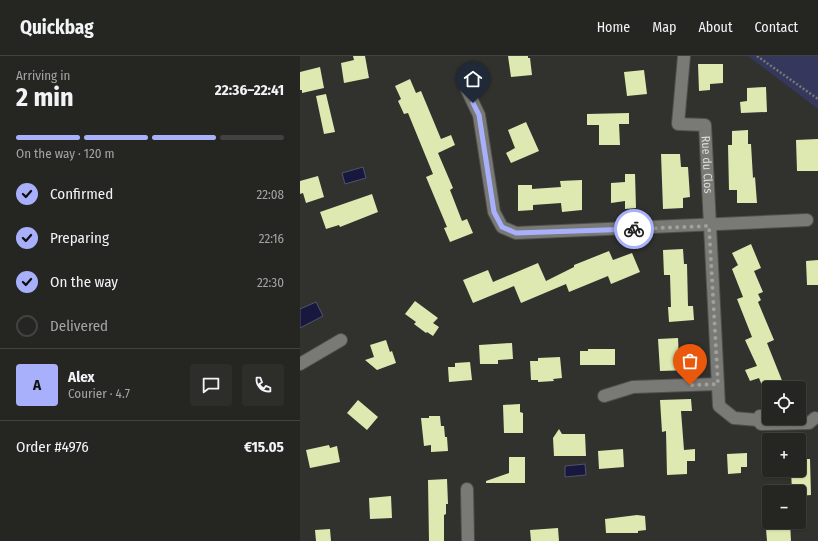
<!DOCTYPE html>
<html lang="en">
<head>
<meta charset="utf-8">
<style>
  :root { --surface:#252622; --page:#2d2e2a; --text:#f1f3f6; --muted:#a3a5a5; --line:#424340; --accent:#a8b0fc }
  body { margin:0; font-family:"Fira Sans Condensed",sans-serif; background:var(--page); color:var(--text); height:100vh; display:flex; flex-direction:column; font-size:15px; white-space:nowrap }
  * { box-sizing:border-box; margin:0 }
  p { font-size:13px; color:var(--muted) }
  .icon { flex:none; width:22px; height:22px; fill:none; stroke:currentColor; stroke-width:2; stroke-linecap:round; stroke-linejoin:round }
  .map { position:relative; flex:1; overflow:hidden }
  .drawer { display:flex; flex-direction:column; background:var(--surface); width:300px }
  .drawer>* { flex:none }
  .controls { position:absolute; left:462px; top:325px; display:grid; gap:8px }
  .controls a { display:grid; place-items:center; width:44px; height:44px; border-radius:4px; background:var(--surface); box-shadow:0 1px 3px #0004,0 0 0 1px var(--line); font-size:20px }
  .pin { position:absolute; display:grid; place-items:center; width:34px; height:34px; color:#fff; margin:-41px -17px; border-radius:50% 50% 50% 0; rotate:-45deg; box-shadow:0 0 4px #0007 }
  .pin .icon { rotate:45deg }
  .courier { position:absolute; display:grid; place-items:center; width:40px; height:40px; margin:-20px; border:3px solid #a8b0fc; border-radius:50%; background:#fff; color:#222; box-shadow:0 1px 5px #0007 }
  .summary em { font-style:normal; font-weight:700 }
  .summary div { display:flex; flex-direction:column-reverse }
  .summary { display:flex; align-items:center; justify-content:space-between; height:68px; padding:0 16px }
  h1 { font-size:26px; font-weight:700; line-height:30px }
  .bar { display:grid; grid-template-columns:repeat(4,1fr); gap:6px 4px; align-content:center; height:48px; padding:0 16px }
  .bar i { height:5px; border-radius:3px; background:var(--line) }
  .bar .on { background:var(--accent) }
  .bar p { grid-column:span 4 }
  .line { display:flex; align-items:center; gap:10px; padding:0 16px; border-top:1px solid var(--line) }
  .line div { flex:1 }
  .round { display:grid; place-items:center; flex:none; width:42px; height:42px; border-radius:4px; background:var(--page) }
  ol { padding:0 16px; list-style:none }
  li { display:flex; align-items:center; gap:12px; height:44px }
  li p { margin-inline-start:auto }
  li .icon { padding:4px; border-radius:50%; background:var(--accent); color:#111; stroke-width:4 }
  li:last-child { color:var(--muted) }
  li i { width:22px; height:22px; border:2px solid var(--line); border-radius:50% }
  header { display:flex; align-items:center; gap:24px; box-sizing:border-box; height:56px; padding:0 20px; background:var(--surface); border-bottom:1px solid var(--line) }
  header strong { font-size:19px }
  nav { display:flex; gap:22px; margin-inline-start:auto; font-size:14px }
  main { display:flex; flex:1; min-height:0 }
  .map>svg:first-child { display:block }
  .green { fill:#35385c }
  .water { fill:#18183f; stroke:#52536d }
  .building { fill:#dee9b2 }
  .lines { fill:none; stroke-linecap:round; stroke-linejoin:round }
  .minor-casing { stroke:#4f504d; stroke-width:14 }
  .path { stroke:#777875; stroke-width:2.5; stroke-dasharray:2 2; stroke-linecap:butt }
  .minor { stroke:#797a75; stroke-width:12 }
  .done { stroke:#a0a09d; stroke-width:4; stroke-dasharray:0 7.2 }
  .route { stroke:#a8b0fc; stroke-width:5 }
  .labels { text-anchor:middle; stroke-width:4; stroke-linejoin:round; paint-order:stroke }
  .street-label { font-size:12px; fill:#dbdcd9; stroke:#272824 }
</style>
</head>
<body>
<header>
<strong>Quickbag</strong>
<nav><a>Home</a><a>Map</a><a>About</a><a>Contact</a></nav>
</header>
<main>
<section class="drawer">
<div class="summary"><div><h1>2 min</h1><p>Arriving in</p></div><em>22:36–22:41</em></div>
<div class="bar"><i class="on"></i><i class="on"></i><i class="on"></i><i></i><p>On the way · 120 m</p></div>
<ol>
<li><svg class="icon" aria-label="check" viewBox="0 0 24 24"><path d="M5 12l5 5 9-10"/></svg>Confirmed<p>22:08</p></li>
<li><svg class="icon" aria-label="check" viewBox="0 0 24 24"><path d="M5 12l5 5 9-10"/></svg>Preparing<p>22:16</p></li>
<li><svg class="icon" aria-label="check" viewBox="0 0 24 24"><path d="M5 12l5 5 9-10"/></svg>On the way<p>22:30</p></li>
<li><i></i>Delivered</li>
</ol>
<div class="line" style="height:72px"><b class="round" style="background:var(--accent);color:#111">A</b><div><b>Alex</b><p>Courier · 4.7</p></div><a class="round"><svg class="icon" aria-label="chat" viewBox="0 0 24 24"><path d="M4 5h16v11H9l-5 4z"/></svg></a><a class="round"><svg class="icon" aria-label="phone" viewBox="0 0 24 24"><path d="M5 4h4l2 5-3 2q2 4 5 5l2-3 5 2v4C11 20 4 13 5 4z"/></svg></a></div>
<div class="line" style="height:52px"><div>Order #4976</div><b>€15.05</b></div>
</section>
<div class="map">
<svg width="518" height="485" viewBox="0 0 518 485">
  <rect width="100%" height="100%" fill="#31322e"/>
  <path class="green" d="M449 0H518V53L448 0Z"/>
  <path class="water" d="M63 111 66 122 45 128 42 117Z
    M16 246 23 260 0 272V253Z
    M285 408 286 419 265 421V410Z"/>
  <path class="building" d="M53 0H65L69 22 44 27 41 7 54 4Z
    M208 0H228V2H230L232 19 211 21Z
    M398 8H423V27L410 28V34L399 35Z
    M20 11 24 32 2 37V34H0V16Z
    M344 14 347 38 327 40 324 16Z
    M110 23 116 37 121 35 141 83 151 79 155 89 138 97 153 132 150 134 162 165 167 163 173 177 150 186 144 172 147 171 126 121 133 118 108 57 104 58 98 45 101 43 95 30Z
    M466 31 467 56 441 57 440 46 447 45V32Z
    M26 38 35 76 24 78 16 40Z
    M329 57V68H319L320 89H299V69H287V58Z
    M226 66 239 95 211 107 206 97 215 92 208 74Z
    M448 74V88H451L453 122 455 121 457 147H437V134H429L428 89H432V75Z
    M518 83V115H497L496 84Z
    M361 98H380L381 111H388L390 141 383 142V152L363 153Z
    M325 118H335L336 152 325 153V145L311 147V127L325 126Z
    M18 120 24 141 6 147 3 137 0 138V125Z
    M282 124V154L262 156 261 147 233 149V154L218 155V129H232V133L261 131 260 125Z
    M72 138 78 156 40 171 39 169 26 173 20 156Z
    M451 188 461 212 454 215 463 236 458 238 461 244 458 246 474 284 467 287 485 332H463L459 322 450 325 445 314 457 310 445 284 452 281 437 243 443 241 432 213 438 209 432 197Z
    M383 193 384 208H387L388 250H393L394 264 369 266 368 251H371L370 219H364L363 194Z
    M309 195 313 204 332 197 340 216 311 228 308 220 269 236 266 228 221 247 214 230 173 247 163 224 188 214 193 226 238 207 246 225 274 211V209Z
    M518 204V229H507L506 205Z
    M115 245 138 262 133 267 139 271 133 280 127 276 126 277 114 268 116 266 105 258Z
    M378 282 379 302 390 301 391 314 360 315 358 283Z
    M86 284 90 296 92 295 96 307 77 314 65 304 74 301 70 289Z
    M212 287 213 303 198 304V308H180L179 289Z
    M288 293H315V309H280V295H288Z
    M260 301 262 322 253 323 254 325 238 326V324H231L230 305H238V302Z
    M170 306 172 324 149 326 148 311H155V307Z
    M391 343 392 355H381L384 394 395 393V405H387V418L367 419 366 375 362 376 360 344Z
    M58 344 78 361 67 374 47 357Z
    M220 348V356L223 357V377H204L203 349Z
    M129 360H140L141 370H144L145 381H147L148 395 131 396V389L124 390 121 362H129Z
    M259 373 262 378H285L286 400H254L253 382Z
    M29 389 30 392 37 390 40 406 10 412 6 394Z
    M323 393 324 411 299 413 298 395Z
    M447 397V411H441V417L428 418 427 398Z
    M209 401H225V427H186V425L209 417Z
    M499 403H510L511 439 499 440V436H492L491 414H499Z
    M147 423 148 448H146V458L144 459V485H129L128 424Z
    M91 440 92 462 70 463 69 442Z
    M337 459 345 460 346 474 338 475V477H306L305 463Z
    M469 466H490L491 485H467L466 473H469Z
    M258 472 259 485H231L230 474Z
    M30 473 31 485H16L15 474Z"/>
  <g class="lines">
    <defs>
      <g id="minor">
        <path id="s1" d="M384 0 378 68 405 69 419 350 434 362 458 364 460 360H469"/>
        <path d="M167 34 179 59 194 156 202 171 216 177 507 164"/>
        <path d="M0 308 41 284"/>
        <path d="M304 340 333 331 418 328"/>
        <path d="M458 364 461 368 509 367 515 362"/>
        <path d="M167 433 168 485"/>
      </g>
    </defs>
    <use href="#minor" class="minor-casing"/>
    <path class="path" d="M457 0 518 43"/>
    <use href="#minor" class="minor"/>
  </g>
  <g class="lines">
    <path class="done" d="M334 173 409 170 418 328 390 329"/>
    <path class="route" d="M173 47 179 59 194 156 202 171 216 177 334 173"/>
  </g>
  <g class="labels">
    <g class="street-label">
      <text dy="4" stroke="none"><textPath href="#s1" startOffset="135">Rue du Clos</textPath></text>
    </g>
  </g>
</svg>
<div class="controls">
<a><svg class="icon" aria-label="locate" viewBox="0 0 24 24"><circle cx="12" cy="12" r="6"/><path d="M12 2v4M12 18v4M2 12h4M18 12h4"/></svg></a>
<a>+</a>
<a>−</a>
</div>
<div class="pin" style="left:390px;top:329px;background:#ea580c"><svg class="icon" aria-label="bag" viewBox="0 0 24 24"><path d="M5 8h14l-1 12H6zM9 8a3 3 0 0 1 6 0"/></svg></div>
<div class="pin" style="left:173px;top:47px;background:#1f2937"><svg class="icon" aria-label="home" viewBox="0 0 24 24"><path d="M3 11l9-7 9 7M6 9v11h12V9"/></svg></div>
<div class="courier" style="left:334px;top:173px"><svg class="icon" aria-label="bike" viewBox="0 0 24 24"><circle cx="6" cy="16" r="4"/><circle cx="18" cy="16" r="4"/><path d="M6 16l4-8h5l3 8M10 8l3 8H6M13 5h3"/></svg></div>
</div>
</main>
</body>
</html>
